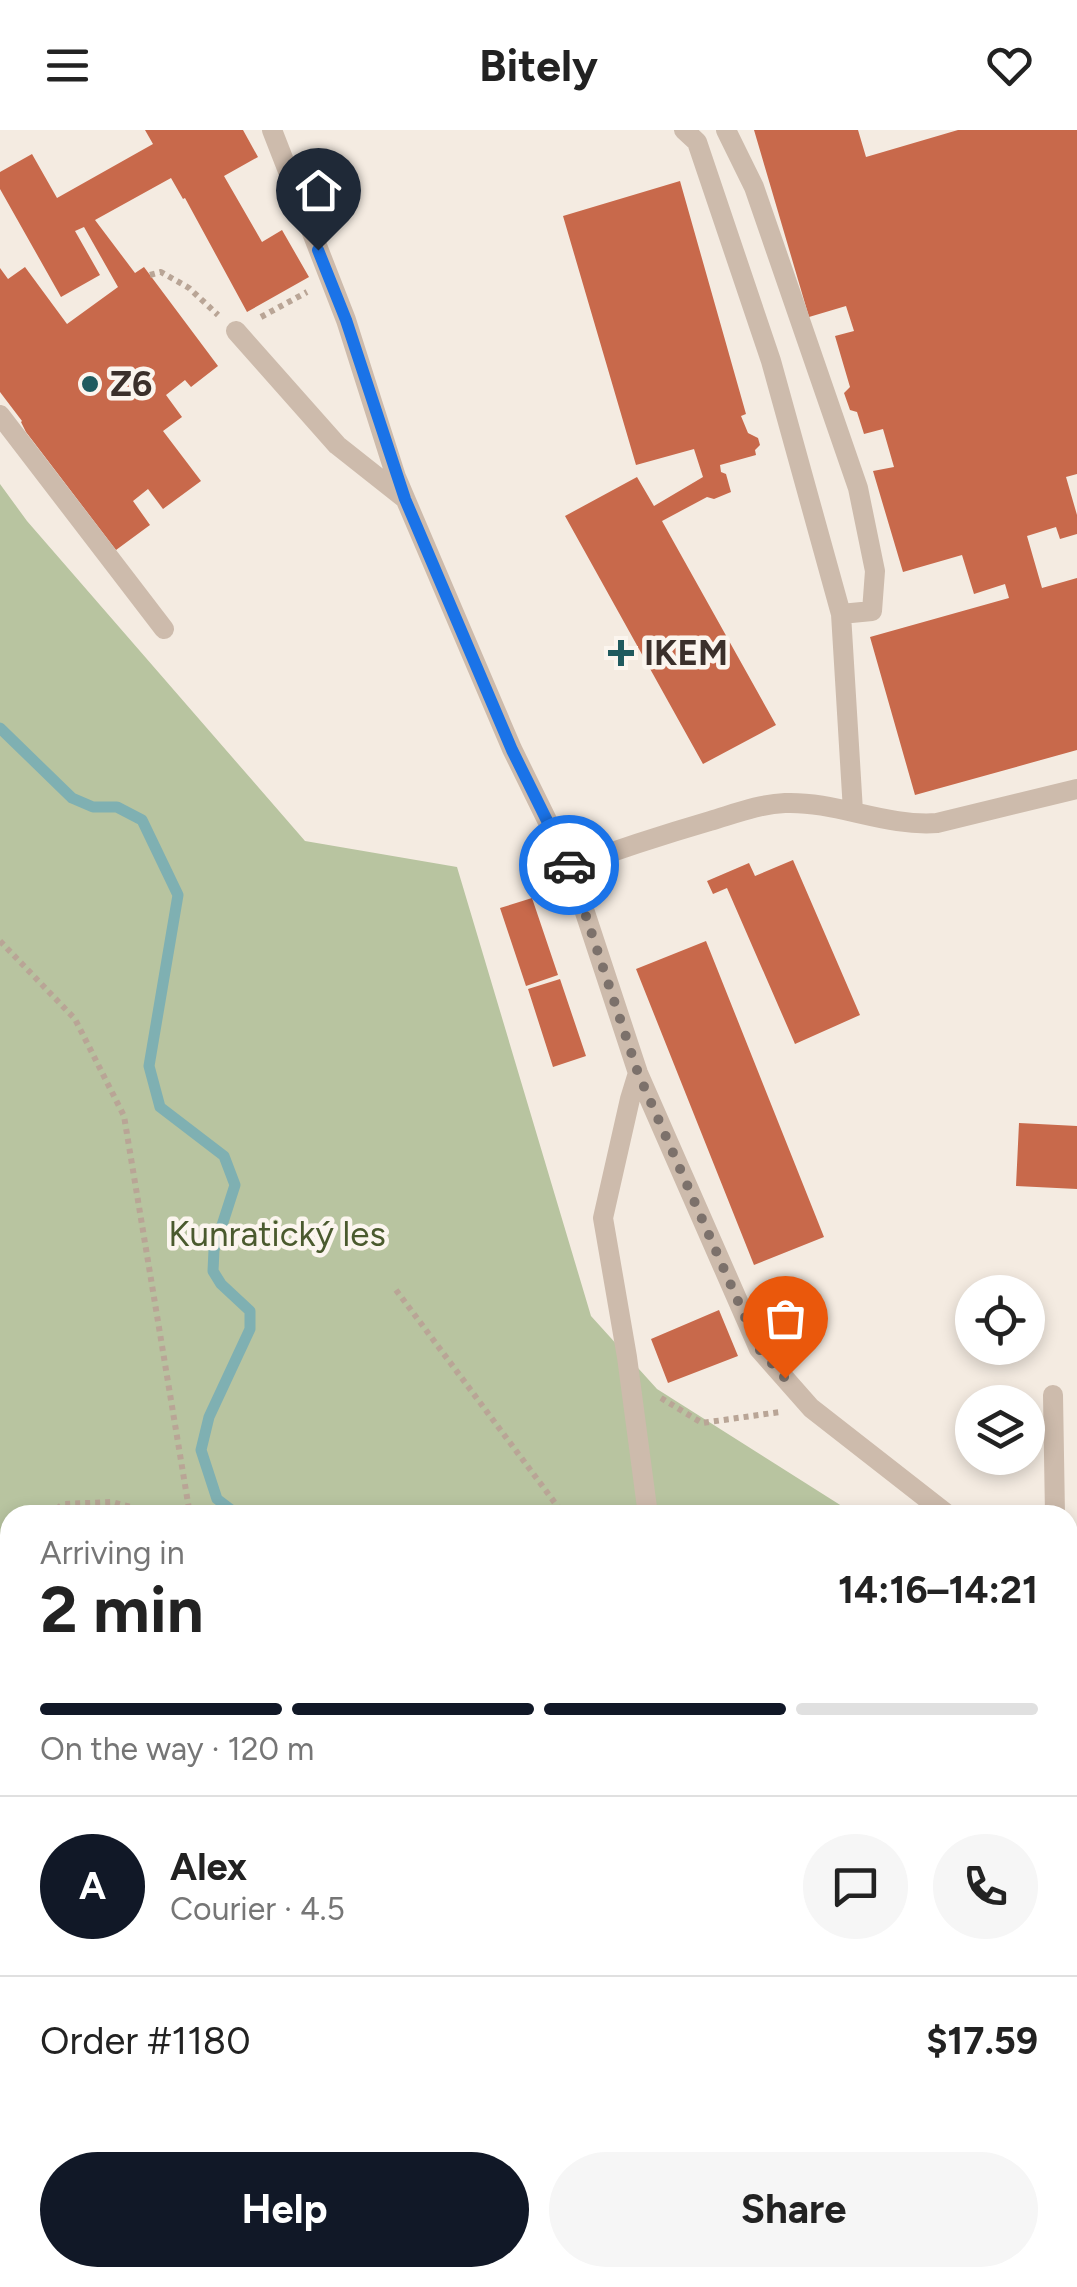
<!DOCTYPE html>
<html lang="en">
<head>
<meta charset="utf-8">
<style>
  :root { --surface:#fff; --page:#f6f6f6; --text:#222; --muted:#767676; --line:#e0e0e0; --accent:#111827 }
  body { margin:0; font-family:Figtree,sans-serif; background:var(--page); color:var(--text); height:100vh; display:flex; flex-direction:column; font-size:38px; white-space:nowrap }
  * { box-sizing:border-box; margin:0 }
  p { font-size:32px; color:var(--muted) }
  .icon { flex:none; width:55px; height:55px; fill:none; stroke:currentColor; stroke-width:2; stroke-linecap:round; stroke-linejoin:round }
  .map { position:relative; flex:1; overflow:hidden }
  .details { position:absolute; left:0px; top:1375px; width:1078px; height:782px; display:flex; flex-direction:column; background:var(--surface); border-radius:30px 30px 0 0; box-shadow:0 5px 15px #0003 }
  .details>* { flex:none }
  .controls { position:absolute; left:955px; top:1145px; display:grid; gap:20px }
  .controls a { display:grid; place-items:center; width:90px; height:90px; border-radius:50%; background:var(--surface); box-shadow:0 5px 15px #0003; font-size:50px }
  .pin { position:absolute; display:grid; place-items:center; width:85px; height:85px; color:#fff; margin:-102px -42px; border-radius:50% 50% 50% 0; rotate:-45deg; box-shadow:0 0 10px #0007 }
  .pin .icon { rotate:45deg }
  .courier { position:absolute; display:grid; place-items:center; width:100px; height:100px; margin:-50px; border:8px solid #1a73e8; border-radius:50%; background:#fff; color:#222; box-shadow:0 2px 12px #0007 }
  .overview em { font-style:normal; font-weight:700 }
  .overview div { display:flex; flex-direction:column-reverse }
  .overview { display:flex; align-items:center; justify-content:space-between; height:170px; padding:0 40px }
  h1 { font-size:65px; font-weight:700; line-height:75px }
  .bar { display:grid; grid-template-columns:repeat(4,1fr); gap:15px 10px; align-content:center; height:120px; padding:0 40px }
  .bar i { height:12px; border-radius:8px; background:var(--line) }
  .bar .on { background:var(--accent) }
  .bar p { grid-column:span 4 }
  .line { display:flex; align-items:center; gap:25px; padding:0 40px; border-top:2px solid var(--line) }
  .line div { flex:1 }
  .round { display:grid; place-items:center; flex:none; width:105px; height:105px; border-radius:52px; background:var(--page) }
  .button { display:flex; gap:20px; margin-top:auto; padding:20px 40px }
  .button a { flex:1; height:115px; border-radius:60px; background:var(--accent); color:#fff; font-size:40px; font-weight:700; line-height:115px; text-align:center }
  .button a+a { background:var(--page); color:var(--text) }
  header { display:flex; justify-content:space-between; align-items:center; height:130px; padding:0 40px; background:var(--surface); font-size:45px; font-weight:700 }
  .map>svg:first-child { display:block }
  .green { fill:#b8c4a0 }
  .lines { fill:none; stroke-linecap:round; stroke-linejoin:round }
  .stream { stroke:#7fb0b2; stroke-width:11 }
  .building { fill:#c8694b }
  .path { stroke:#b9a596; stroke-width:6; stroke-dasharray:5 5; stroke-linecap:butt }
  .service { stroke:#cdbbac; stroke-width:20 }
  .done { stroke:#7c716b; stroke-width:10; stroke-dasharray:0 18 }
  .route { stroke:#1a73e8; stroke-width:12 }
  .poi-dot { fill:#1f5a5e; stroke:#fbf5ee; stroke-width:4 }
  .labels { text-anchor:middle; stroke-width:9; stroke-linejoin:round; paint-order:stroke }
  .poi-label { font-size:35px; font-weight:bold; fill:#3b302b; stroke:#fbf5ee; text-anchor:start }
  .park-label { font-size:35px; fill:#4a5a2e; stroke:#fbf5ee }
</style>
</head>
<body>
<header><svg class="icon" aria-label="menu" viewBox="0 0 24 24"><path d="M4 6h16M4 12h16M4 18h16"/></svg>Bitely<svg class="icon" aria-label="heart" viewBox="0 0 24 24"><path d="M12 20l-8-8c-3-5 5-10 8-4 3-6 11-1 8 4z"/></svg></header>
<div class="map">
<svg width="1077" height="2157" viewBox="0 0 1077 2157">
  <rect width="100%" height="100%" fill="#f4ebe1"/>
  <path class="green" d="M0 354 27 391 305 711 457 737 591 1186 657 1259 856 1385H10V2148H1023L1025 2157H0Z
    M1068 1621 1077 1635V2148L1068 2103Z"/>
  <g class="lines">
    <path class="stream" d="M0 598 72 668 93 677H117L142 690 178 765 149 936 160 977 224 1026 235 1055 214 1120 213 1141 221 1154 250 1181V1199L209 1287 201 1320 217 1369 238 1385
      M889 2148 895 2157"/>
  </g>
  <path class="building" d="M145 0H243L258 27 224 46 262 112 282 100 309 147 247 182 185 68 183 69 171 48 95 90 135 143 144 137 218 236 191 257 185 250 166 265 182 287 163 301 201 351 163 379 148 359 133 371 150 395 116 420 26 302 21 292 22 291 0 262V138L8 149 25 137 67 194 118 157 84 97 75 101 100 145 61 167 0 59V42L32 24 57 68 153 14Z
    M754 0H858L866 27 958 0H1077V344L1066 347 1077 385V404L1060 409 1056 397 1027 406 1042 458 1077 448V620L915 665 870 507 1009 468 1005 454 974 464 962 425 903 442 873 341 894 337 883 299 864 304 857 282 850 280 844 263 850 257 835 206 854 201 846 176 809 187Z
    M680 51 746 284 741 286 748 303 758 308 760 315 755 320 756 325 720 335 721 342 726 344 731 362 714 369 707 367 662 391 776 595 703 634 565 386 637 347 654 376 703 347 694 319 636 335 563 86Z
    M793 730 860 885 795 914 727 758 713 764 707 751 749 733 755 746Z
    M532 768 558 845 526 856 500 778Z
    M706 811 824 1107 754 1135 636 839Z
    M560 849 586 926 553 937 528 859Z
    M1019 993 1077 996V1059L1016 1056Z
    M719 1180 738 1226 668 1253 651 1209Z
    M1068 2111 1077 2153 1058 2157H1025L1023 2148H1068Z"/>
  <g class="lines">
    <path class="path" d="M150 145 161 142 189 158 218 185
      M261 187 307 162
      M0 811 75 889 124 986 190 1385
      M396 1160 564 1385
      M661 1268 702 1293 780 1282
      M49 1385 63 1374 112 1372 160 1385
      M0 1428 10 1416
      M0 1704 10 1723
      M487 2148 495 2157
      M791 2148 796 2157"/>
    <path class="service" d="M272 0 346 190 396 347 512 619 570 737 638 943 759 1219 811 1278 948 1385
      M684 0 697 12 771 231 841 484 853 681
      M726 0 754 57 858 358 875 441 872 481 841 484
      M236 201 337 315 404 368
      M0 285 164 499
      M570 737C616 720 662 705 710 691 734 684 759 674 785 673 836 671 886 697 937 693L1077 659
      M638 943 630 969 603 1088 627 1227 648 1385
      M1053 1265 1055 1385
      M1068 1478 1077 1489
      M978 2148 983 2157"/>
  </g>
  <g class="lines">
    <path class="done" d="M569 735 638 943 759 1219 785 1248"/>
    <path class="route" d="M318 120 346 190 405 369 512 620 569 735"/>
  </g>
  <g class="poi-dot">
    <circle cx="90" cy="254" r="10"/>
    <path d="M616 508h10v10h10v10h-10v10h-10v-10h-10v-10h10z"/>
  </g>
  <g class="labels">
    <g class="poi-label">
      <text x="110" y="266">Z6</text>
      <text x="644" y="535">IKEM</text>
    </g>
    <g class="park-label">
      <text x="277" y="1116">Kunratický les</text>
    </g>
  </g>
</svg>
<div class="controls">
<a><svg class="icon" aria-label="locate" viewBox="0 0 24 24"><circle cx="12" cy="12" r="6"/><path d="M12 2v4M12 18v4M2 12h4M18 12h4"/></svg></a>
<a><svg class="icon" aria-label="layers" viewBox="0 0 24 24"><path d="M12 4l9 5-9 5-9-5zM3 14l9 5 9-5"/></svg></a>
</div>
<div class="pin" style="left:785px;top:1248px;background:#ea580c"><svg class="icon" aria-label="bag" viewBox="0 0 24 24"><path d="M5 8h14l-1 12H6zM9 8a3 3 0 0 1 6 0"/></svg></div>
<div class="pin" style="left:318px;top:120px;background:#1f2937"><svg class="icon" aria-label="home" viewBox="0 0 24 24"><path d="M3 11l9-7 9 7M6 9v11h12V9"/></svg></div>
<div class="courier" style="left:569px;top:735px"><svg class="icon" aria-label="car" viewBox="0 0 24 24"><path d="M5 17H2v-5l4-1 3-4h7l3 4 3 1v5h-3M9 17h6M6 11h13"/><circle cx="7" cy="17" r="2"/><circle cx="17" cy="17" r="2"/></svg></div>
<section class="details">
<div class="overview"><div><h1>2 min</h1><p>Arriving in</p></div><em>14:16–14:21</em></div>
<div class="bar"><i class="on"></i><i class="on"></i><i class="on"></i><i></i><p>On the way · 120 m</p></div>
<div class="line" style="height:180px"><b class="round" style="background:var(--accent);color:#fff">A</b><div><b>Alex</b><p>Courier · 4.5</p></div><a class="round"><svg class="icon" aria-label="chat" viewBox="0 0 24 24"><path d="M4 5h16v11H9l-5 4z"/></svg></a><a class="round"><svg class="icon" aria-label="phone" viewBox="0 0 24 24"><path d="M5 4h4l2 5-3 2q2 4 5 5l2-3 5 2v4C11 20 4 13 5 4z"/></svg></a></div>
<div class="line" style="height:130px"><div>Order #1180</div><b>$17.59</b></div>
<div class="button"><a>Help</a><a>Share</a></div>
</section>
</div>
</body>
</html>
